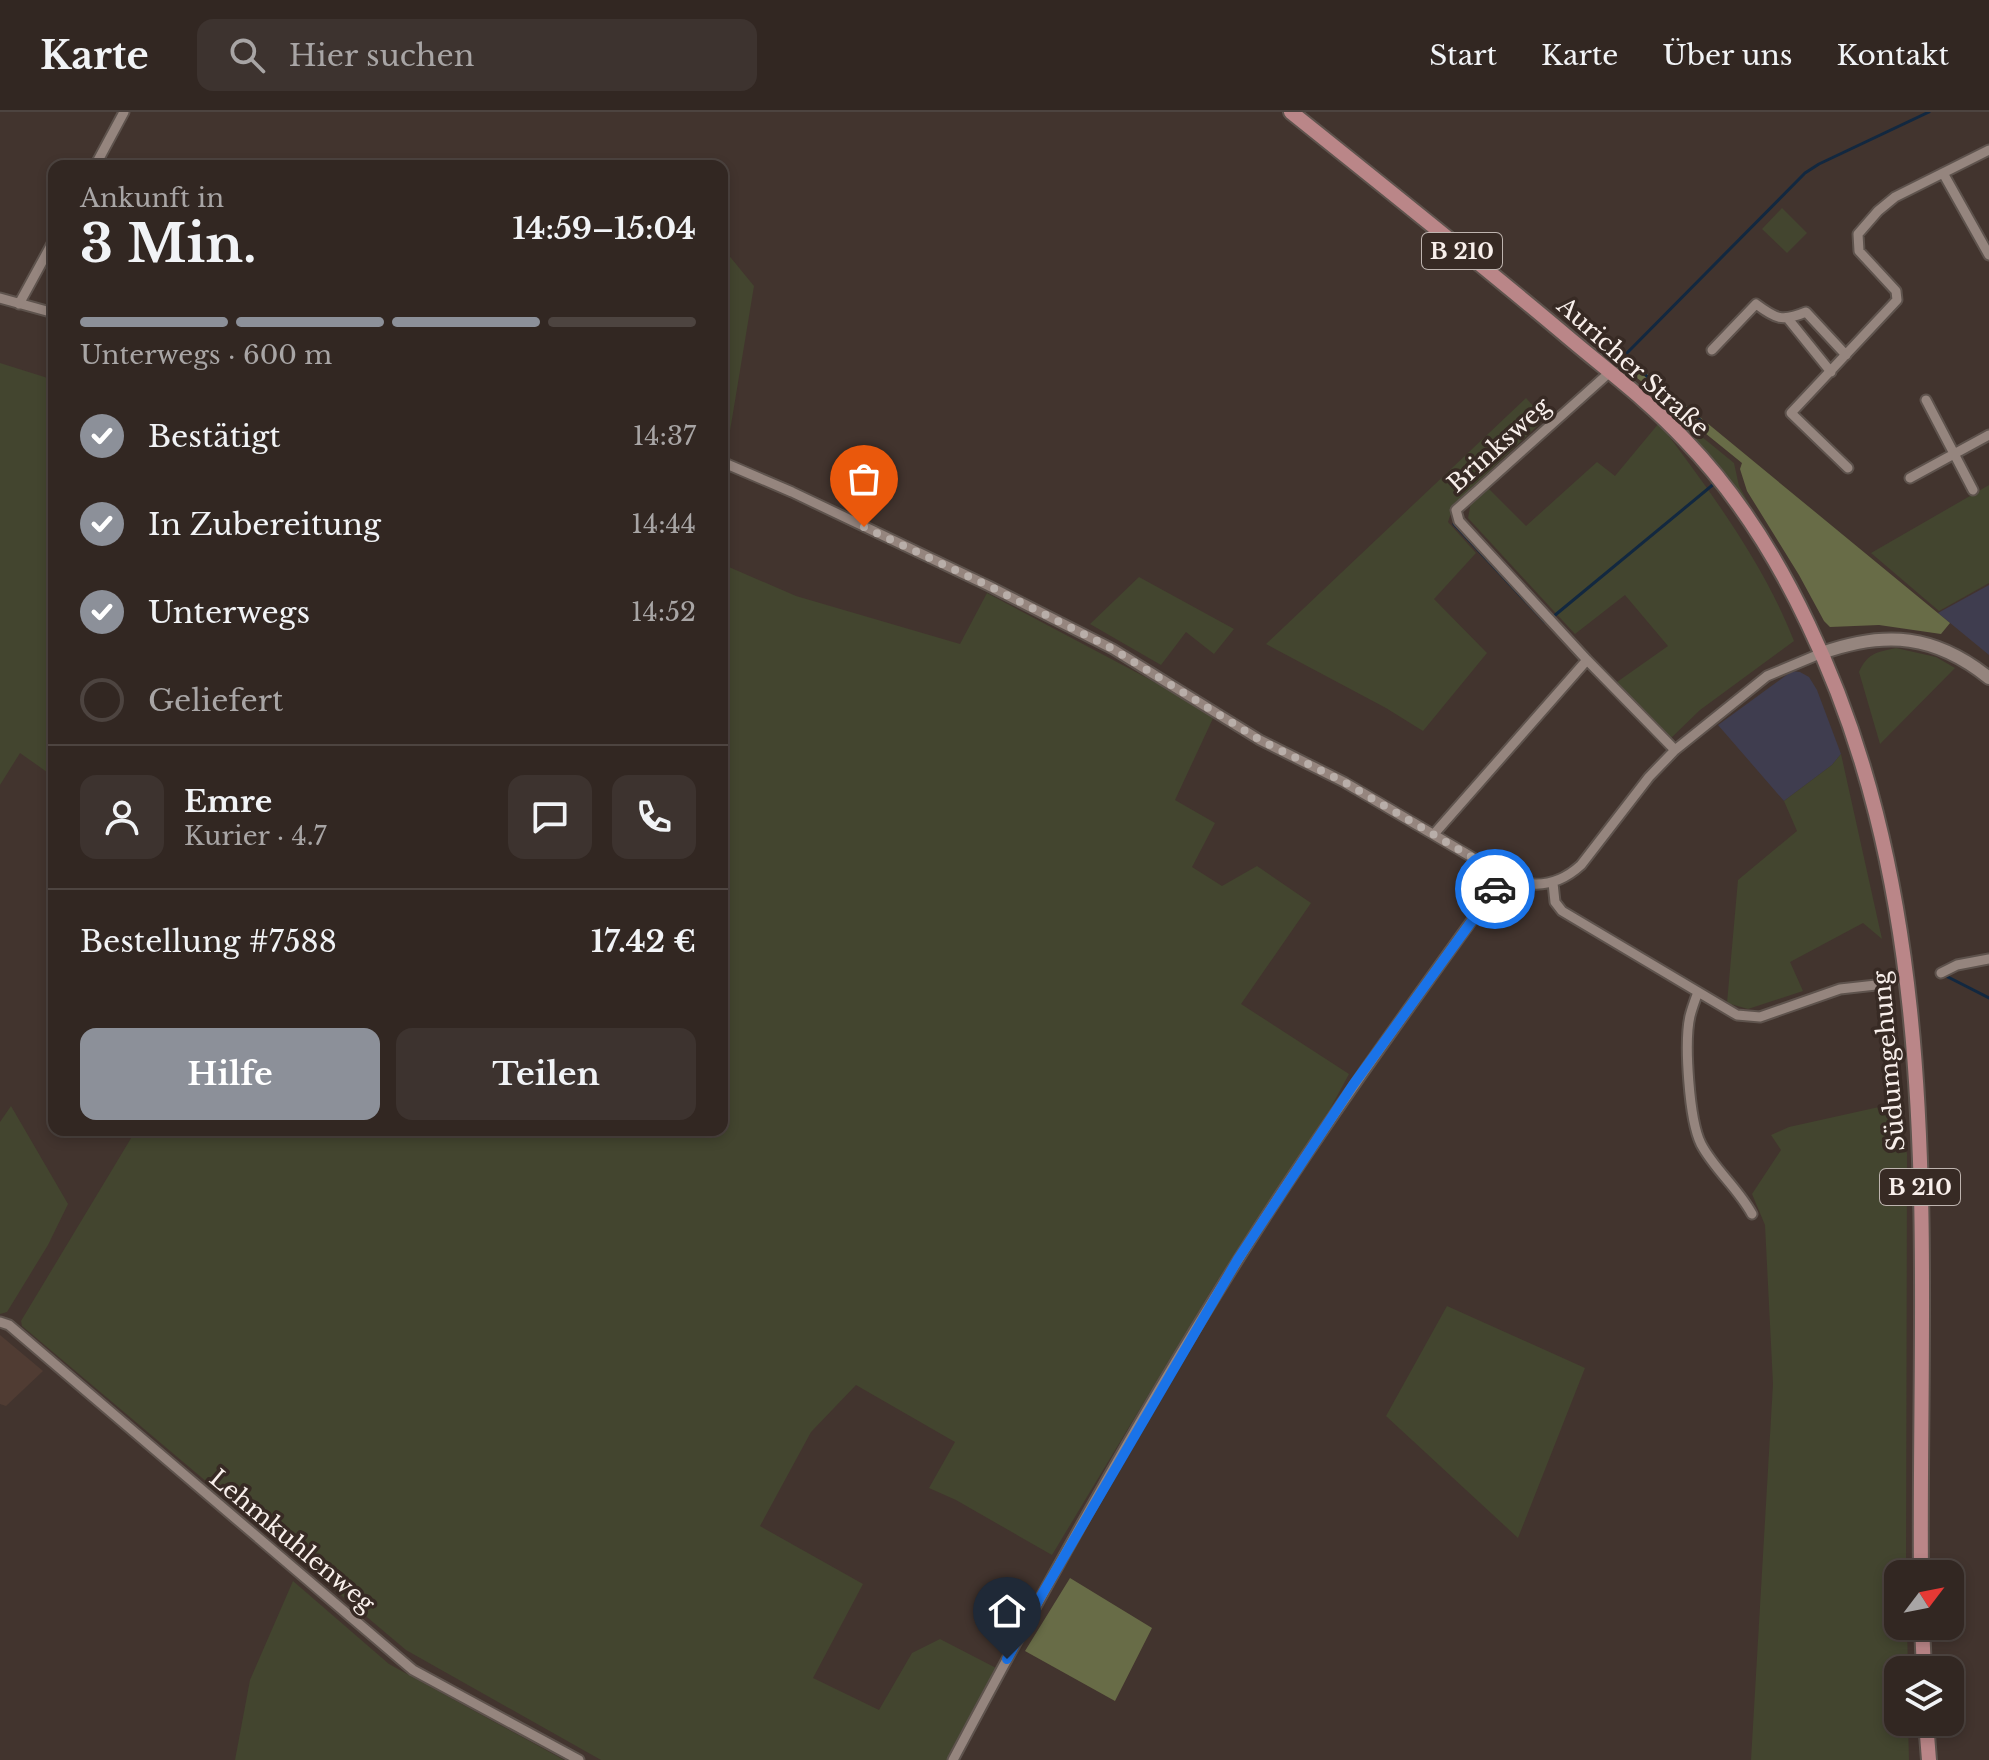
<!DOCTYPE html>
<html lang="de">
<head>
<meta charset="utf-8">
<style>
  :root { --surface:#322722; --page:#3d332f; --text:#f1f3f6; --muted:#a8a5a5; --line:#4d4440; --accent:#8c9099 }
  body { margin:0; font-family:"Libre Baskerville",serif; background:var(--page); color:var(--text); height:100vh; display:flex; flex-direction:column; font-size:30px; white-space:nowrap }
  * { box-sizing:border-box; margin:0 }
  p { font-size:26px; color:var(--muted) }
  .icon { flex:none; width:44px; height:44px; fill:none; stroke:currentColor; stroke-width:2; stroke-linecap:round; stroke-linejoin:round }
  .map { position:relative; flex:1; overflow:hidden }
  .sheet { position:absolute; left:48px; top:48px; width:680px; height:976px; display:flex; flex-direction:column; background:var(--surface); border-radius:16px; box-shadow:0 4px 12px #0003,0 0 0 2px var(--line) }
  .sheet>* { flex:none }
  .needle { width:52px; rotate:58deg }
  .buttons { position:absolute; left:1884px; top:1448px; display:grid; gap:16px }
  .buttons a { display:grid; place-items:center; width:80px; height:80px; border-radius:16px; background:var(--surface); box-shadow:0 4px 12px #0003,0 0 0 2px var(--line); font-size:40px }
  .pin { position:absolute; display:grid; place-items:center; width:68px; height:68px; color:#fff; margin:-82px -34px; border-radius:50% 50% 50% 0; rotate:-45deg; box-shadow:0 0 8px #0007 }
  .pin .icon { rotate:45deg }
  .courier { position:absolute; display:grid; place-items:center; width:80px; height:80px; margin:-40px; border:6px solid #1a73e8; border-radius:50%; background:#fff; color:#222; box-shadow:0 2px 10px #0007 }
  .head em { font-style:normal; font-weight:800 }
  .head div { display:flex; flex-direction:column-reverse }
  .head { display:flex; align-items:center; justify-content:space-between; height:136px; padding:0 32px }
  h1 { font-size:52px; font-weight:800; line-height:60px }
  .bar { display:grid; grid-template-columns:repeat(4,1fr); gap:12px 8px; align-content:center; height:96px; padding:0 32px }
  .bar i { height:10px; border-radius:6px; background:var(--line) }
  .bar .selected { background:var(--accent) }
  .bar p { grid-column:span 4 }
  .line { display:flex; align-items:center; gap:20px; padding:0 32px; border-top:2px solid var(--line) }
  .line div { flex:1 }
  .round { display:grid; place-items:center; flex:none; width:84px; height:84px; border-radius:16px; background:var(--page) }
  ol { padding:0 32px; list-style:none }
  li { display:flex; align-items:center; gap:24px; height:88px }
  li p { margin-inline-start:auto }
  li .icon { padding:8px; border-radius:50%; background:var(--accent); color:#fff; stroke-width:4 }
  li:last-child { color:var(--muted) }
  li i { width:44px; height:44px; border:4px solid var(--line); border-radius:50% }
  .button { display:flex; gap:16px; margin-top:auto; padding:16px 32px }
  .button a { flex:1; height:92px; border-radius:16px; background:var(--accent); color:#fff; font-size:32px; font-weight:800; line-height:92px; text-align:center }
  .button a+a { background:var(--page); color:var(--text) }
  header { display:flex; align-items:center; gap:48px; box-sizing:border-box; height:112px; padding:0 40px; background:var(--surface); border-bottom:2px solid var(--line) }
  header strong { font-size:38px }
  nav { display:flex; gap:44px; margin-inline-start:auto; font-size:28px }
  .search { width:560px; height:72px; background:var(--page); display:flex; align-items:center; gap:20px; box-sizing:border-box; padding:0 28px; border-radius:16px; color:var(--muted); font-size:30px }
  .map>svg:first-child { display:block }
  .commercial { fill:#3f3d4f }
  .built { fill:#503c33 }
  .green { fill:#43452f }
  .forest { fill:#686c47 }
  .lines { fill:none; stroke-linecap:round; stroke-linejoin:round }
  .stream { stroke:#122840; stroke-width:3 }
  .street-casing { stroke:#5e534d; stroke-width:13 }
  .secondary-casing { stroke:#5e534d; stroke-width:16 }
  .primary-casing { stroke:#5e534d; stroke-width:18 }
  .street { stroke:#95857e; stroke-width:9 }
  .secondary { stroke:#95857e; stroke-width:12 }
  .primary { stroke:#ba8688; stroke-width:14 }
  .done { stroke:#b8aea9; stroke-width:8; stroke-dasharray:0 14.4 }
  .route { stroke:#1a73e8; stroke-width:10 }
  .labels { text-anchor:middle; stroke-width:7; stroke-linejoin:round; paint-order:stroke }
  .shield { fill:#372a24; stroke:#beb4af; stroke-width:2 }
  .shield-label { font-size:22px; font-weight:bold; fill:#f8efeb }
  .street-label { font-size:24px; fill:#f8efeb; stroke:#372a24 }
</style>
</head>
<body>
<header>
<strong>Karte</strong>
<div class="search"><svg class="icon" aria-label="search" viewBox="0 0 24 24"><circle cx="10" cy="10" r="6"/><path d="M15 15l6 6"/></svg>Hier suchen</div>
<nav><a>Start</a><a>Karte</a><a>Über uns</a><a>Kontakt</a></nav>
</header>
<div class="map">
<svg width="1989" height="1648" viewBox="0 0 1989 1648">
  <rect width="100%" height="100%" fill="#42342e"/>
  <path class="commercial" d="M1989 473V543L1938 501Z
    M1792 559 1800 560 1809 565 1817 578 1841 642 1832 653 1784 689 1718 613Z"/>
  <path class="built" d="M0 1223 43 1259 6 1294 0 1292Z"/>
  <path class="green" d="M1782 96 1807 121 1787 141 1762 117Z
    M722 135 754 174 726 343 722 341Z
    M0 251 54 268V665L20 641 0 673Z
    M1631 267 1734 351 1739 374 1755 402 1682 315Z
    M1526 286 1545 307 1454 392 1448 410 1476 441 1434 487 1487 541 1423 619 1386 596 1266 532Z
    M1659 311C1710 379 1763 450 1794 529L1700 598 1670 627 1617 570 1668 534 1625 483 1575 522 1468 406 1471 390 1488 376 1526 414 1597 350 1615 364Z
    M1989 373V471L1939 499 1871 441Z
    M722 452 796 484 960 532 987 481 1215 602 1175 688 1215 711 1192 755 1222 774 1257 754 1311 791 1241 892 1349 962 1330 997 1212 1177 1052 1443 956 1388 929 1376 955 1330 856 1273 811 1320 760 1414 863 1472 813 1566 879 1598 912 1541 940 1527 998 1557 948 1648H601L406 1538 22 1214 21 1209 136 1018H722Z
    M1139 465 1234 517 1214 542 1186 520 1161 553 1090 512Z
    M1896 536 1936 545 1955 556 1880 632 1859 560C1867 542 1876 540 1896 536Z
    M1841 642 1882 827 1863 811 1790 850 1803 879 1748 897 1727 891 1738 768 1797 719 1784 689 1832 653Z
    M1897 991 1907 1042 1906 1462H1898V1514H1907L1908 1558H1898V1610H1908L1909 1648H1751L1773 1272 1765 1113 1752 1082 1781 1038 1771 1023 1789 1015Z
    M11 994 68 1092 48 1133 7 1200 0 1202V1010Z
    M1447 1194 1585 1256 1518 1426 1386 1304Z
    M293 1469 389 1552 564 1648H235L250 1568Z"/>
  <path class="forest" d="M1633 250 1950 511 1941 522 1879 513 1830 515 1824 509 1799 463 1747 379 1740 357 1742 351 1626 257Z
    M1070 1466 1152 1516 1115 1589 1025 1539Z"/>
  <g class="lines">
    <path class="stream" d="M1621 243 1624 244 1805 61 1819 52 1929 0
      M1631 251 1705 312 1706 319
      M1454 412 1545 510
      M1554 504 1715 371V368
      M1946 864 1989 886"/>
    <defs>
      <path id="street" d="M95 54 124 0
        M1943 61 1989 143
        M0 186 54 201
        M19 192 54 128
        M1789 208 1831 260
        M1712 238 1756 192C1776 207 1782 210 1806 200L1846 243
        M1610 260 1456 398 1459 409 1587 548 1675 638
        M1926 288 1973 378
        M722 350 792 380 989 474 1113 537 1260 628 1344 670 1504 764C1533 778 1558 774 1581 753L1649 665 1675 638 1767 564 1822 541
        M1848 356 1791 301 1897 188 1896 179 1859 139 1858 122 1878 99 1895 85 1989 38
        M1910 366 1989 323
        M1434 722 1587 548
        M1553 771 1555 790 1562 799 1737 903 1760 905 1840 877 1876 873
        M1941 861 1957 853 1989 847
        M1698 880C1695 888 1692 896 1690 904 1684 930 1689 1008 1701 1032 1714 1057 1738 1076 1752 1102
        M0 1210 9 1213 413 1558 579 1648
        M953 1648C1043 1479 1136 1310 1238 1148 1321 1016 1413 890 1504 764"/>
      <path id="secondary" d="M1822 541C1886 518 1936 523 1989 566"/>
      <path id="primary" d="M1291 0C1382 73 1474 146 1563 221 1604 256 1648 288 1685 328 1737 382 1776 444 1808 512 1950 807 1918 1144 1921 1462
        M1922 1514 1924 1558
        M1926 1610 1929 1648"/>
    </defs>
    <use href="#street" class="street-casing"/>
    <use href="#secondary" class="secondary-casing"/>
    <use href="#primary" class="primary-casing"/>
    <use href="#street" class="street"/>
    <use href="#secondary" class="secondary"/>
    <use href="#primary" class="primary"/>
  </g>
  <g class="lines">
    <path class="done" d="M864 415 989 474 1113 537 1260 628 1344 670 1504 764 1495 777"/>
    <path class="route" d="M1007 1547 1041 1484 1238 1147 1353 973 1495 777"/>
  </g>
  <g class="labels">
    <g class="shield">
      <rect x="1422" y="121" width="80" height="36" rx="6"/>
      <rect x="1880" y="1057" width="80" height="36" rx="6"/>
    </g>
    <g class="shield-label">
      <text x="1462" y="147">B 210</text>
      <text x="1920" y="1083">B 210</text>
    </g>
    <g class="street-label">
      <text transform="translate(1633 255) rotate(42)" y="8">Auricher Straße</text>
      <text transform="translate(1499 333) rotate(-42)" y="8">Brinksweg</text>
      <text transform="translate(1889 949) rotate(-95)" y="8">Südumgehung</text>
      <text transform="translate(292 1429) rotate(40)" y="8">Lehmkuhlenweg</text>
    </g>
  </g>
</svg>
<div class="buttons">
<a><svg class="needle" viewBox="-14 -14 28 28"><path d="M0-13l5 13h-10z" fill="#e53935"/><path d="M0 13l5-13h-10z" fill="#a8a5a5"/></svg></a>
<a><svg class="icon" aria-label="layers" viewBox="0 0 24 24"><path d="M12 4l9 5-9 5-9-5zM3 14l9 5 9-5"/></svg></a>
</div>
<div class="pin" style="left:864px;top:415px;background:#ea580c"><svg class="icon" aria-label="bag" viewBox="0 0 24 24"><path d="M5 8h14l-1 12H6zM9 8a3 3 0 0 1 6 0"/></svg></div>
<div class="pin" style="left:1007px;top:1547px;background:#1f2937"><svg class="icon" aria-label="home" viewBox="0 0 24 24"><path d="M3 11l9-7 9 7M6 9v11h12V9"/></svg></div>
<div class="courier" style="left:1495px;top:777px"><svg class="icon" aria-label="car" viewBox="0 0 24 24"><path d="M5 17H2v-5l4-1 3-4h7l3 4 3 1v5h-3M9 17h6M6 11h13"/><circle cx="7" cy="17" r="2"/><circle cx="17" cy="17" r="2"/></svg></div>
<section class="sheet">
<div class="head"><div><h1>3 Min.</h1><p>Ankunft in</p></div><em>14:59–15:04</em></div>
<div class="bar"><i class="selected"></i><i class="selected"></i><i class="selected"></i><i></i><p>Unterwegs · 600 m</p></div>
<ol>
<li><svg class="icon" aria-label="check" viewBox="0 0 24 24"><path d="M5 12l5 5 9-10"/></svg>Bestätigt<p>14:37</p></li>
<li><svg class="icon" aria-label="check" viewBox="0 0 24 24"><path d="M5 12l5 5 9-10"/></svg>In Zubereitung<p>14:44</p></li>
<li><svg class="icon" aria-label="check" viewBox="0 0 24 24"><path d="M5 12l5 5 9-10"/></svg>Unterwegs<p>14:52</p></li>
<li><i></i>Geliefert</li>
</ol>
<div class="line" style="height:144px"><a class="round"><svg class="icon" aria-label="person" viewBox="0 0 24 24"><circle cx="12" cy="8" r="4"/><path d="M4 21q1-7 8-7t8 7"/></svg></a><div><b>Emre</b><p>Kurier · 4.7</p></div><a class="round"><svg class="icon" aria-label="chat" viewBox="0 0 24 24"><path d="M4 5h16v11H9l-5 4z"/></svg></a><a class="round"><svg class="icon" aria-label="phone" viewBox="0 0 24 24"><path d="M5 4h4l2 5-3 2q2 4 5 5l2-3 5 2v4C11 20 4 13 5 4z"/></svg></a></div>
<div class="line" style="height:104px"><div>Bestellung #7588</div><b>17.42 €</b></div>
<div class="button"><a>Hilfe</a><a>Teilen</a></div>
</section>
</div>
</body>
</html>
